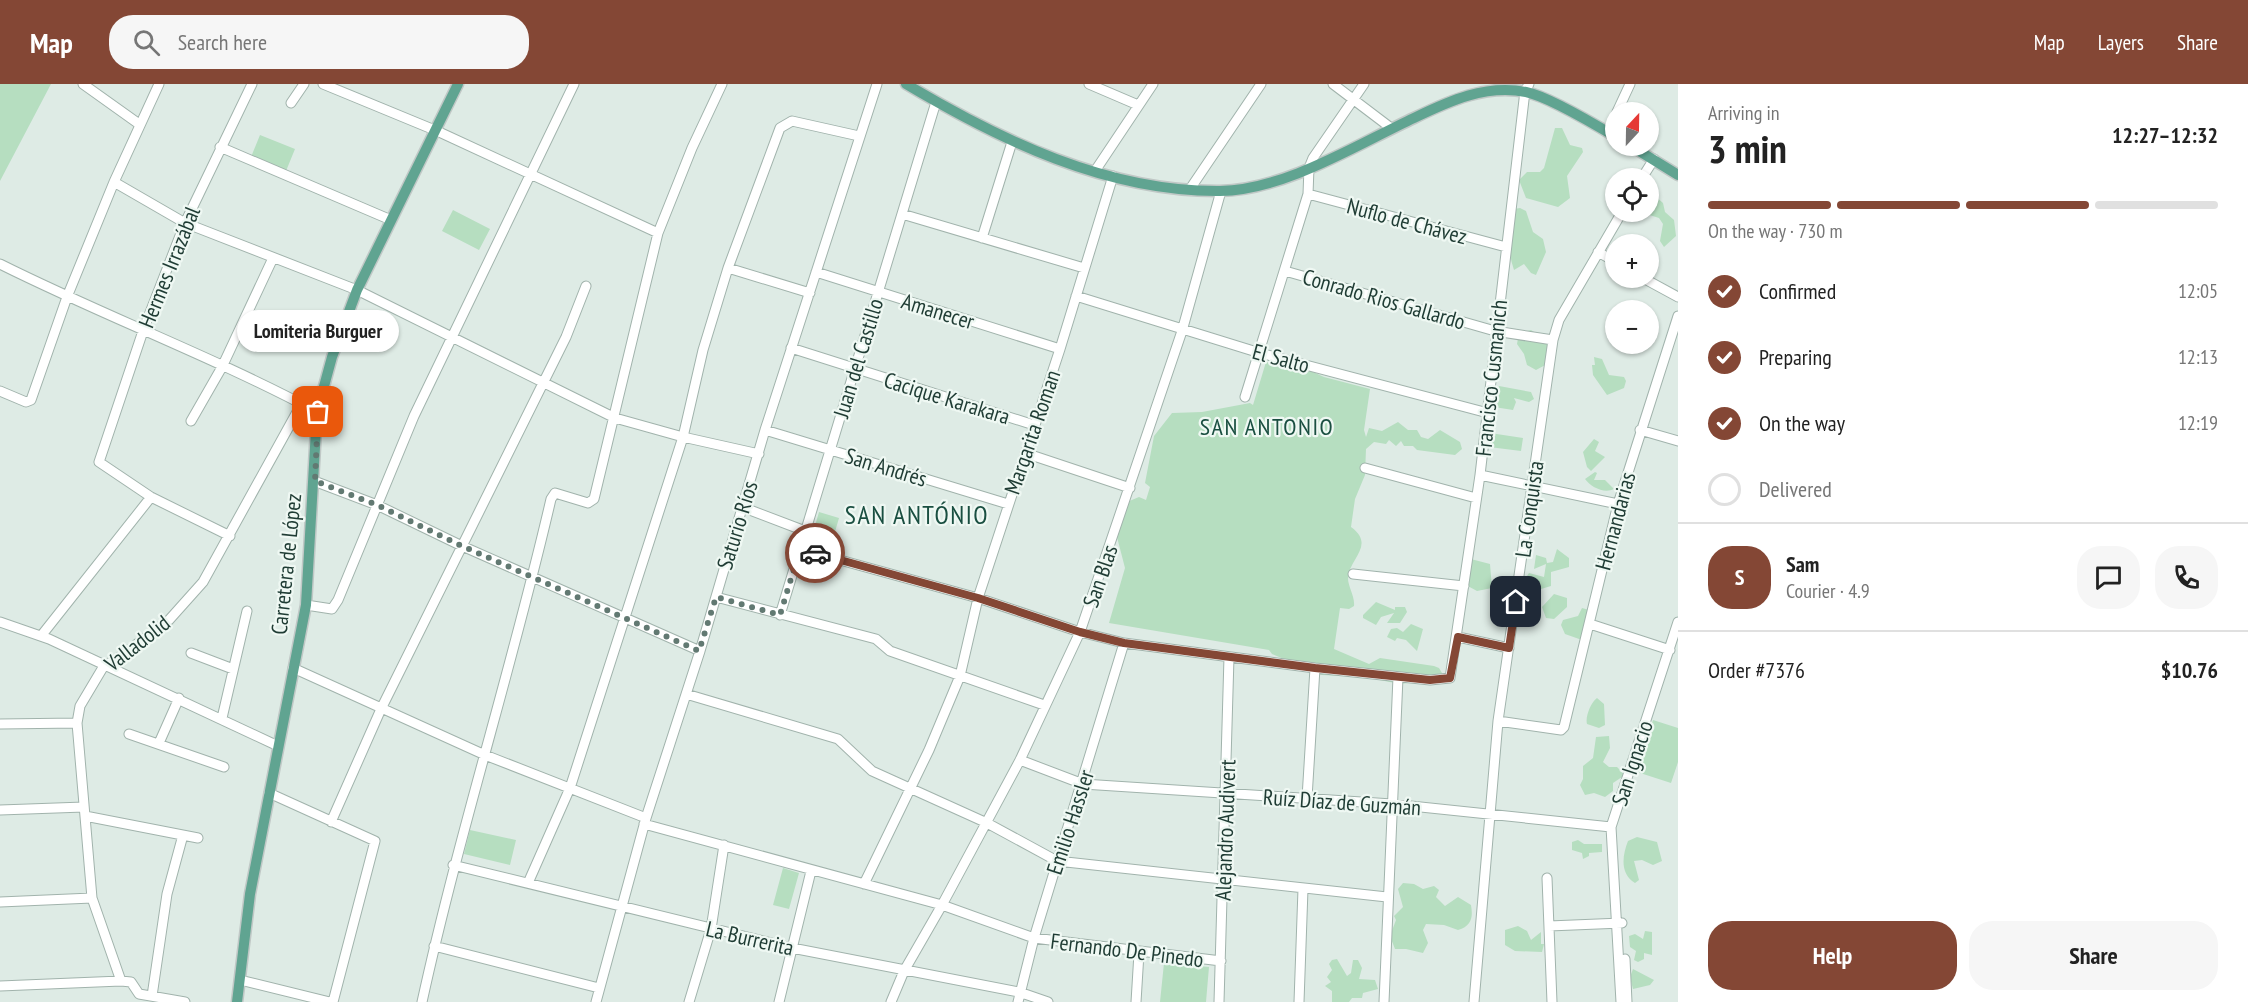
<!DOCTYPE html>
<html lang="en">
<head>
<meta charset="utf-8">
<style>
  :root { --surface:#fff; --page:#f6f6f6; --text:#222; --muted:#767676; --line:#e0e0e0; --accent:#844735 }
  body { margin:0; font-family:"PT Sans Narrow",sans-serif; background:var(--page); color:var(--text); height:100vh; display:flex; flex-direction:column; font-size:22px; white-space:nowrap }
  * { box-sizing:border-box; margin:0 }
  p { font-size:20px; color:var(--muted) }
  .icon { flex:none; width:33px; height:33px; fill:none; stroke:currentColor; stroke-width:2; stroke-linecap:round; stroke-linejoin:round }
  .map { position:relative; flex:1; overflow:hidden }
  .side { display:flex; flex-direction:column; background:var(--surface); width:570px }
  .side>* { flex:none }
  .needle { width:39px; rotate:22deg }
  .controls { position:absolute; left:1605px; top:18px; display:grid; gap:12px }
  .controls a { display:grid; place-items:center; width:54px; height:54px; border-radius:50%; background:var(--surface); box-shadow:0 2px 4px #0004; font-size:30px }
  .pin { position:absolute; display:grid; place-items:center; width:51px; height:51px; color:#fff; margin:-26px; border-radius:12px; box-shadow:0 3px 9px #0006 }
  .courier { position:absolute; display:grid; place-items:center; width:60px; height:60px; margin:-30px; border:4px solid #844735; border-radius:50%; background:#fff; color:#222; box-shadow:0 2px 8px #0007 }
  .bubble { position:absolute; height:42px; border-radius:21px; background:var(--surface); box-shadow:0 2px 4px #0004; font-size:20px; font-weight:700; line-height:42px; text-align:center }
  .headline em { font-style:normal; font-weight:700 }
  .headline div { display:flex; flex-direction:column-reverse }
  .headline { display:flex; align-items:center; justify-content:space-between; height:102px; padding:0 30px }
  h1 { font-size:39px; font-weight:700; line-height:45px }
  .bar { display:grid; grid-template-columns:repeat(4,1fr); gap:9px 6px; align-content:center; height:72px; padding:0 30px }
  .bar i { height:8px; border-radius:4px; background:var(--line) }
  .bar .current { background:var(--accent) }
  .bar p { grid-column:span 4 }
  .line { display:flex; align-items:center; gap:15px; padding:0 30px; border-top:2px solid var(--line) }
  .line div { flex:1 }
  .round { display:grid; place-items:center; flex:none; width:63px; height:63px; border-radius:24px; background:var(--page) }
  ol { padding:0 30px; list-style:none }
  li { display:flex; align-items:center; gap:18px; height:66px }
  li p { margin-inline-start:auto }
  li .icon { padding:6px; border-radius:50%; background:var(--accent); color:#fff; stroke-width:4 }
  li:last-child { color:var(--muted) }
  li i { width:33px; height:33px; border:3px solid var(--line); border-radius:50% }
  .primary-button { display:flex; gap:12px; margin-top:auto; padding:12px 30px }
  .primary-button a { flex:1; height:69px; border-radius:24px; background:var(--accent); color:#fff; font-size:24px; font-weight:700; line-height:69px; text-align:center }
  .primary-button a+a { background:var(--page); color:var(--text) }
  header { display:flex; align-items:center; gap:36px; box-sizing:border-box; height:84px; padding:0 30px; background:var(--accent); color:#fff }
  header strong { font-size:28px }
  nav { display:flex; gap:33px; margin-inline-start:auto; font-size:21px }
  .search { width:420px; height:54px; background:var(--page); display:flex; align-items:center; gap:15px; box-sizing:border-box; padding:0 21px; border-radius:24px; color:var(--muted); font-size:22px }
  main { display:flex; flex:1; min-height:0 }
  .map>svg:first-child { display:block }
  .green { fill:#b6dec0 }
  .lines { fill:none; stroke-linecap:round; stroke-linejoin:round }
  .minor-casing { stroke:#a1b3ac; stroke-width:11 }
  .major-casing { stroke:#c0c8c6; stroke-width:13 }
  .minor { stroke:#fff; stroke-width:9 }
  .major { stroke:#60a491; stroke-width:10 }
  .done { stroke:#627972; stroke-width:6; stroke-dasharray:0 10.8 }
  .route { stroke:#844735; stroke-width:8 }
  .labels { text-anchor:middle; stroke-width:4.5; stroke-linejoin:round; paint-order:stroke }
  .street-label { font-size:22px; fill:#1f3c34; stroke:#eff8f3 }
  .neighbourhood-label { font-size:24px; letter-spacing:1.5px; fill:#1a4f41; stroke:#eff8f3 }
  .quarter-label { font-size:26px; letter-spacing:1.5px; fill:#1a4f41; stroke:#eff8f3 }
</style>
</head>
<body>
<header>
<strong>Map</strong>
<div class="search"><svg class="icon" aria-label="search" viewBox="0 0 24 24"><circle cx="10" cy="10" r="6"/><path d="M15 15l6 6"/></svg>Search here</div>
<nav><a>Map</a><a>Layers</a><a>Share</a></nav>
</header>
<main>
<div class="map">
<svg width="1678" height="918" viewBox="0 0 1678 918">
  <rect width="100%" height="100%" fill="#deebe5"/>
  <path class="green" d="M0 0H51L0 97Z
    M1555 44H1562L1570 61 1582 64 1583 68 1567 92 1570 114 1558 123 1526 114 1519 96 1527 88H1540L1544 84Z
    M260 51 295 65 286 87 251 73Z
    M1654 111 1663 119 1665 128 1674 136 1676 152 1664 163 1660 157 1663 140 1659 134 1640 128H1648L1649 112Z
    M1520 124 1526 127 1533 148 1543 155 1546 168 1536 191 1531 189 1524 180 1514 186C1507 165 1507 146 1514 125Z
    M453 126 490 145 479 166 442 147Z
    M1531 246 1548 257 1549 279 1536 286 1527 281 1524 270 1517 260 1519 249Z
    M1594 273 1602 275 1609 291 1624 293 1626 297 1624 304 1607 311 1593 291 1592 281H1595Z
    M1266 278 1303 288 1311 287 1324 293 1370 305 1364 346 1366 353 1369 344 1382 347 1398 338 1408 346H1417L1421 353 1428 355 1440 346 1460 358 1462 365 1455 371 1417 366 1413 362H1404L1401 357 1396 362 1389 356 1386 360 1374 358 1366 365 1365 391 1355 415 1351 443C1376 461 1349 475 1348 494 1348 503 1355 512 1354 522L1349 525 1340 524 1334 565 1369 580 1380 574 1434 582 1439 584 1442 589 1440 595 1400 600 1364 593 1322 591 1272 570 1269 566 1109 539 1125 484 1117 453 1127 418 1139 413 1146 416 1150 403 1145 399 1154 352 1172 329 1202 328 1250 319 1253 321Z
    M1499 302 1531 308 1534 315 1529 318 1514 314 1516 318 1513 326 1494 323 1491 314Z
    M1490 349 1523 354 1521 367 1489 363Z
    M1594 355 1599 358 1595 367 1605 373 1591 387 1587 383 1583 368Z
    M1595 388 1597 389 1594 396H1605L1614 405C1604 410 1591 403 1585 395Z
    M819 428 839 434 830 465 810 459Z
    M1557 465 1569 474V483L1551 488V502L1541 505 1529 498 1527 492 1529 489 1544 493 1546 480 1534 485 1536 471 1546 474 1547 479 1553 478Z
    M1467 474 1490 480 1492 504 1477 507 1466 501Z
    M1554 510 1567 514V523L1554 535 1546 534 1542 523Z
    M1376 518 1395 526V523H1405L1407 528 1400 539H1387L1394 529 1381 533 1376 541 1363 534V531Z
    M1582 524 1589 526 1582 556 1565 550 1561 541 1563 536 1578 532Z
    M1411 540 1423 545 1417 567 1406 556 1397 554 1395 557 1387 553 1391 545 1397 544 1403 548Z
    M1597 614 1604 620 1605 641 1599 644 1587 640C1585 633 1591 618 1597 614Z
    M1653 636 1678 644V678L1671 699 1637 688Z
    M1609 652 1610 664 1603 678 1609 683H1617L1625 691 1613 699V707L1605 713 1594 709 1585 711 1580 701 1583 695V682L1593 674 1596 653Z
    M470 746 516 756 510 781 464 770Z
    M1637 753 1657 758 1662 777 1653 781 1642 776 1634 777 1639 796 1635 799C1620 790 1622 772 1628 757Z
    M1578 756 1584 760H1602V768L1589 769V772L1583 775 1582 769 1572 766V758Z
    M783 784 799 789 789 825 773 821Z
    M1403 799 1414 800 1423 805 1434 802 1439 806 1436 813 1445 822 1458 813 1471 821C1473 833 1472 842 1458 846L1444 841 1426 840 1423 846 1428 859 1423 869 1406 865H1395L1390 852 1396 836 1394 832 1403 823 1398 805Z
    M1518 842 1527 847 1531 856 1541 848V860H1544L1542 868 1515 867 1505 861V846Z
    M1645 847 1652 848V871L1644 869V875L1638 878 1634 876 1636 867 1630 863 1629 852 1635 850 1643 855Z
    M1337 875 1347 892 1351 889 1353 876H1358L1362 884 1359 895 1375 896 1378 905 1363 909 1362 914H1352L1349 918H1332V907L1325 902 1331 898 1327 893 1332 886 1329 880 1332 876Z
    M1164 879 1209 883 1206 918H1160Z
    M1633 885 1654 896 1650 901 1633 905 1630 893Z"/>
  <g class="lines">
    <defs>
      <path id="minor" d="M83 0 139 40
        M323 0 437 47 658 149
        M1089 0 1138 21
        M1333 0 1391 44
        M291 19 304 0
        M1617 28 1630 0
        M1608 48 1616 32
        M220 63 391 136
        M1095 87 1153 0
        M1642 94 1654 75
        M114 98 185 139 357 206 615 334 683 353 759 370
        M1190 105 1261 0
        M1308 110 1506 163
        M902 130 1084 184
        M982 154 1012 58
        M1598 168 1616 178
        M0 180C104 232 214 273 317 328
        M728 184 810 209
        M1285 187 1495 247 1553 256
        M816 188 1060 265
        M1643 194 1678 213
        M1076 212 1260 269 1488 329
        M791 264 1034 341
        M0 307 26 318 31 316 67 213 114 98 159 0
        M1245 313 1308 110 1309 84 1313 74 1364 0
        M191 337 222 283 273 174
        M765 346 1008 420
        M1640 346 1678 357
        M1025 369 1130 404
        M1365 384 1476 414
        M1480 391 1618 420
        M314 397 377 421 462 462 700 567
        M742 423 805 447
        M230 452 151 413 99 378 144 244 185 139 252 0
        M800 465 978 514 1080 548 1124 559 1315 584 1430 596 1450 594 1480 391 1525 7 1529 0
        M1353 490 1464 502
        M716 513 876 555 890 567 1044 621
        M306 521 332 525 338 516 414 332 574 0
        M780 531 936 18
        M0 538 49 555 278 662
        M1590 540 1670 566
        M41 552 151 413
        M1458 553 1509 564
        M191 569 233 585
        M293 584 485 671 646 734
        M686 610 838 655 872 687 987 739 1057 777 1387 813
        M222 634 247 527
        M1498 637 1561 646 1564 643 1618 420 1678 232
        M0 640 77 639
        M129 650 224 683
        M159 659 179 614
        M1020 676 1083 700 1392 720 1611 743
        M269 709 375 757 333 918
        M1307 714 1315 584
        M0 726 84 723
        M85 732 198 754
        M331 738 381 625 566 253 586 202
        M644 740 942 821 1034 854 1221 877
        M453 781 792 864 1019 908 1048 918
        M1547 794 1552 918
        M528 799 570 704 683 353 703 266 728 184 780 44 792 37 859 52
        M864 800 929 666 960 592 978 514 1060 265 1113 92
        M0 818 92 814
        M1549 842 1622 839
        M434 862 599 904
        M1625 875 1627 918
        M240 896 330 918
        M121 897 92 814 77 639 80 622 105 580 113 578 169 536 203 498 302 319
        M0 902 121 897 131 898 139 910 185 918
        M152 912 167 810 183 751
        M422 918C459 749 512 584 551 415L555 409 588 419 594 415 658 149 692 64 722 0
        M596 918 646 734 700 567 765 346 877 0
        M689 918 711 845 724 761
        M779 918 811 787
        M891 918 904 887 942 821 1020 676 1080 548 1182 247 1221 107
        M1018 918 1034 854 1124 559
        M1136 918 1139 869
        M1219 918 1229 573
        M1299 918 1303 805
        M1384 918 1398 593
        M1474 918 1498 637 1553 256 1559 236 1622 128
        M1621 918 1611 743 1678 538"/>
      <path id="major" d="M906 0C1000 56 1107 108 1220 107 1285 106 1356 61 1414 34 1449 17 1486 0 1526 8 1546 12 1596 41 1616 53
        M1631 62 1678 91
        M237 918 250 810 306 521 317 328 332 273 357 206 458 0"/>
    </defs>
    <use href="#minor" class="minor-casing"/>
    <use href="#major" class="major-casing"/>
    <use href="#minor" class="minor"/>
    <use href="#major" class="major"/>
  </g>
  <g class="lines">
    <path class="done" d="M318 328 315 397 377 421 462 462 699 567 716 513 780 531 800 465 815 469"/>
    <path class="route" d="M815 469 978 514 1080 548 1124 559 1315 584 1430 596 1450 594 1458 553 1509 564 1516 518"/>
  </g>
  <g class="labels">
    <g class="street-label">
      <text transform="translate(1407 137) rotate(15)" y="8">Nuflo de Chávez</text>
      <text transform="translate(169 183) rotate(-68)" y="8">Hermes Irrazábal</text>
      <text transform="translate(1384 215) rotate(16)" y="8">Conrado Rios Gallardo</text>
      <text transform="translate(938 227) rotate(17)" y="8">Amanecer</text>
      <text transform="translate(858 274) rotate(-73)" y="8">Juan del Castillo</text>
      <text transform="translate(1281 274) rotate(15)" y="8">El Salto</text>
      <text transform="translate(1491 294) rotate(-84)" y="8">Francisco Cusmanich</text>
      <text transform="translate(947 314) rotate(17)" y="8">Cacique Karakara</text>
      <text transform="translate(1032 348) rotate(-71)" y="8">Margarita Roman</text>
      <text transform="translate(886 383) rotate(17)" y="8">San Andrés</text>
      <text transform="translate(1529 425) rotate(-82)" y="8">La Conquista</text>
      <text transform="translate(1615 437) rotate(-75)" y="8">Hernandarias</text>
      <text transform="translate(737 441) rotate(-73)" y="8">Saturio Ríos</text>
      <text transform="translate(286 480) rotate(-84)" y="8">Carretera de López</text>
      <text transform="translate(1100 492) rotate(-71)" y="8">San Blas</text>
      <text transform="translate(137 559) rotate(-38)" y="8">Valladolid</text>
      <text transform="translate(1632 679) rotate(-72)" y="8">San Ignacio</text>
      <text transform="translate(1342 718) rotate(4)" y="8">Ruíz Díaz de Guzmán</text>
      <text transform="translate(1070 738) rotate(-72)" y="8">Emilio Hassler</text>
      <text transform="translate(1225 746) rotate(-88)" y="8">Alejandro Audivert</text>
      <text transform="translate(750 854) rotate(13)" y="8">La Burrerita</text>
      <text transform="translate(1127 866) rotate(7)" y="8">Fernando De Pinedo</text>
    </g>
    <g class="neighbourhood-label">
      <text x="1267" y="351">SAN ANTONIO</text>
    </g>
    <g class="quarter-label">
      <text x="917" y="440">SAN ANTÓNIO</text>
    </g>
  </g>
</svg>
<div class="controls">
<a><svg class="needle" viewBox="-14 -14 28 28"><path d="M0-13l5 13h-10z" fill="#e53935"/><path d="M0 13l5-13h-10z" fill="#767676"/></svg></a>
<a><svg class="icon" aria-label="locate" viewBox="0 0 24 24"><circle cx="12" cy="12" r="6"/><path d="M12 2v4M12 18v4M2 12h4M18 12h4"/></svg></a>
<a>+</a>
<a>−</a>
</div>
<div class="pin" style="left:318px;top:328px;background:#ea580c"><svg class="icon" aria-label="bag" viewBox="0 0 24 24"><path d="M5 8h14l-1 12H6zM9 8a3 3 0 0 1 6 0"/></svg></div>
<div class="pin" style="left:1516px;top:518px;background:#1f2937"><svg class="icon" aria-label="home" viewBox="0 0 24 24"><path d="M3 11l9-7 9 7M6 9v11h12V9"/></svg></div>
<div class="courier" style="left:815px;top:469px"><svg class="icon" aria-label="car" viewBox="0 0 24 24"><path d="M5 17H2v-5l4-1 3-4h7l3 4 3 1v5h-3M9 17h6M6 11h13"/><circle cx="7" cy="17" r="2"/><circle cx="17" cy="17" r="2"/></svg></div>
<div class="bubble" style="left:237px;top:226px;width:162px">Lomiteria Burguer</div>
</div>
<section class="side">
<div class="headline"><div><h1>3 min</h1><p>Arriving in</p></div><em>12:27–12:32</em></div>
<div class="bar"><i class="current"></i><i class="current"></i><i class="current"></i><i></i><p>On the way · 730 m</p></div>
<ol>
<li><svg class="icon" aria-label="check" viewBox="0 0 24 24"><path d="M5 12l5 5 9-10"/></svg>Confirmed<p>12:05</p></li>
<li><svg class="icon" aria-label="check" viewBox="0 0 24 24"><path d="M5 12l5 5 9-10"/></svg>Preparing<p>12:13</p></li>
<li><svg class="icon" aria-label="check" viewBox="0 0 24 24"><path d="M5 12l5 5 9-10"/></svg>On the way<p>12:19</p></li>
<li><i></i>Delivered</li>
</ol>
<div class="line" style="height:108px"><b class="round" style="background:var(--accent);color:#fff">S</b><div><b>Sam</b><p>Courier · 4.9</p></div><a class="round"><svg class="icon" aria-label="chat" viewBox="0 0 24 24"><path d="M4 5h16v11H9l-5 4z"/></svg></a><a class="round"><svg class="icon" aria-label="phone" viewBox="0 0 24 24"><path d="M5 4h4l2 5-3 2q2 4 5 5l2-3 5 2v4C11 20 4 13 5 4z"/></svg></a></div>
<div class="line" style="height:78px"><div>Order #7376</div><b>$10.76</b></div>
<div class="primary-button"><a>Help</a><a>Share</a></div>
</section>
</main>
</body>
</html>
